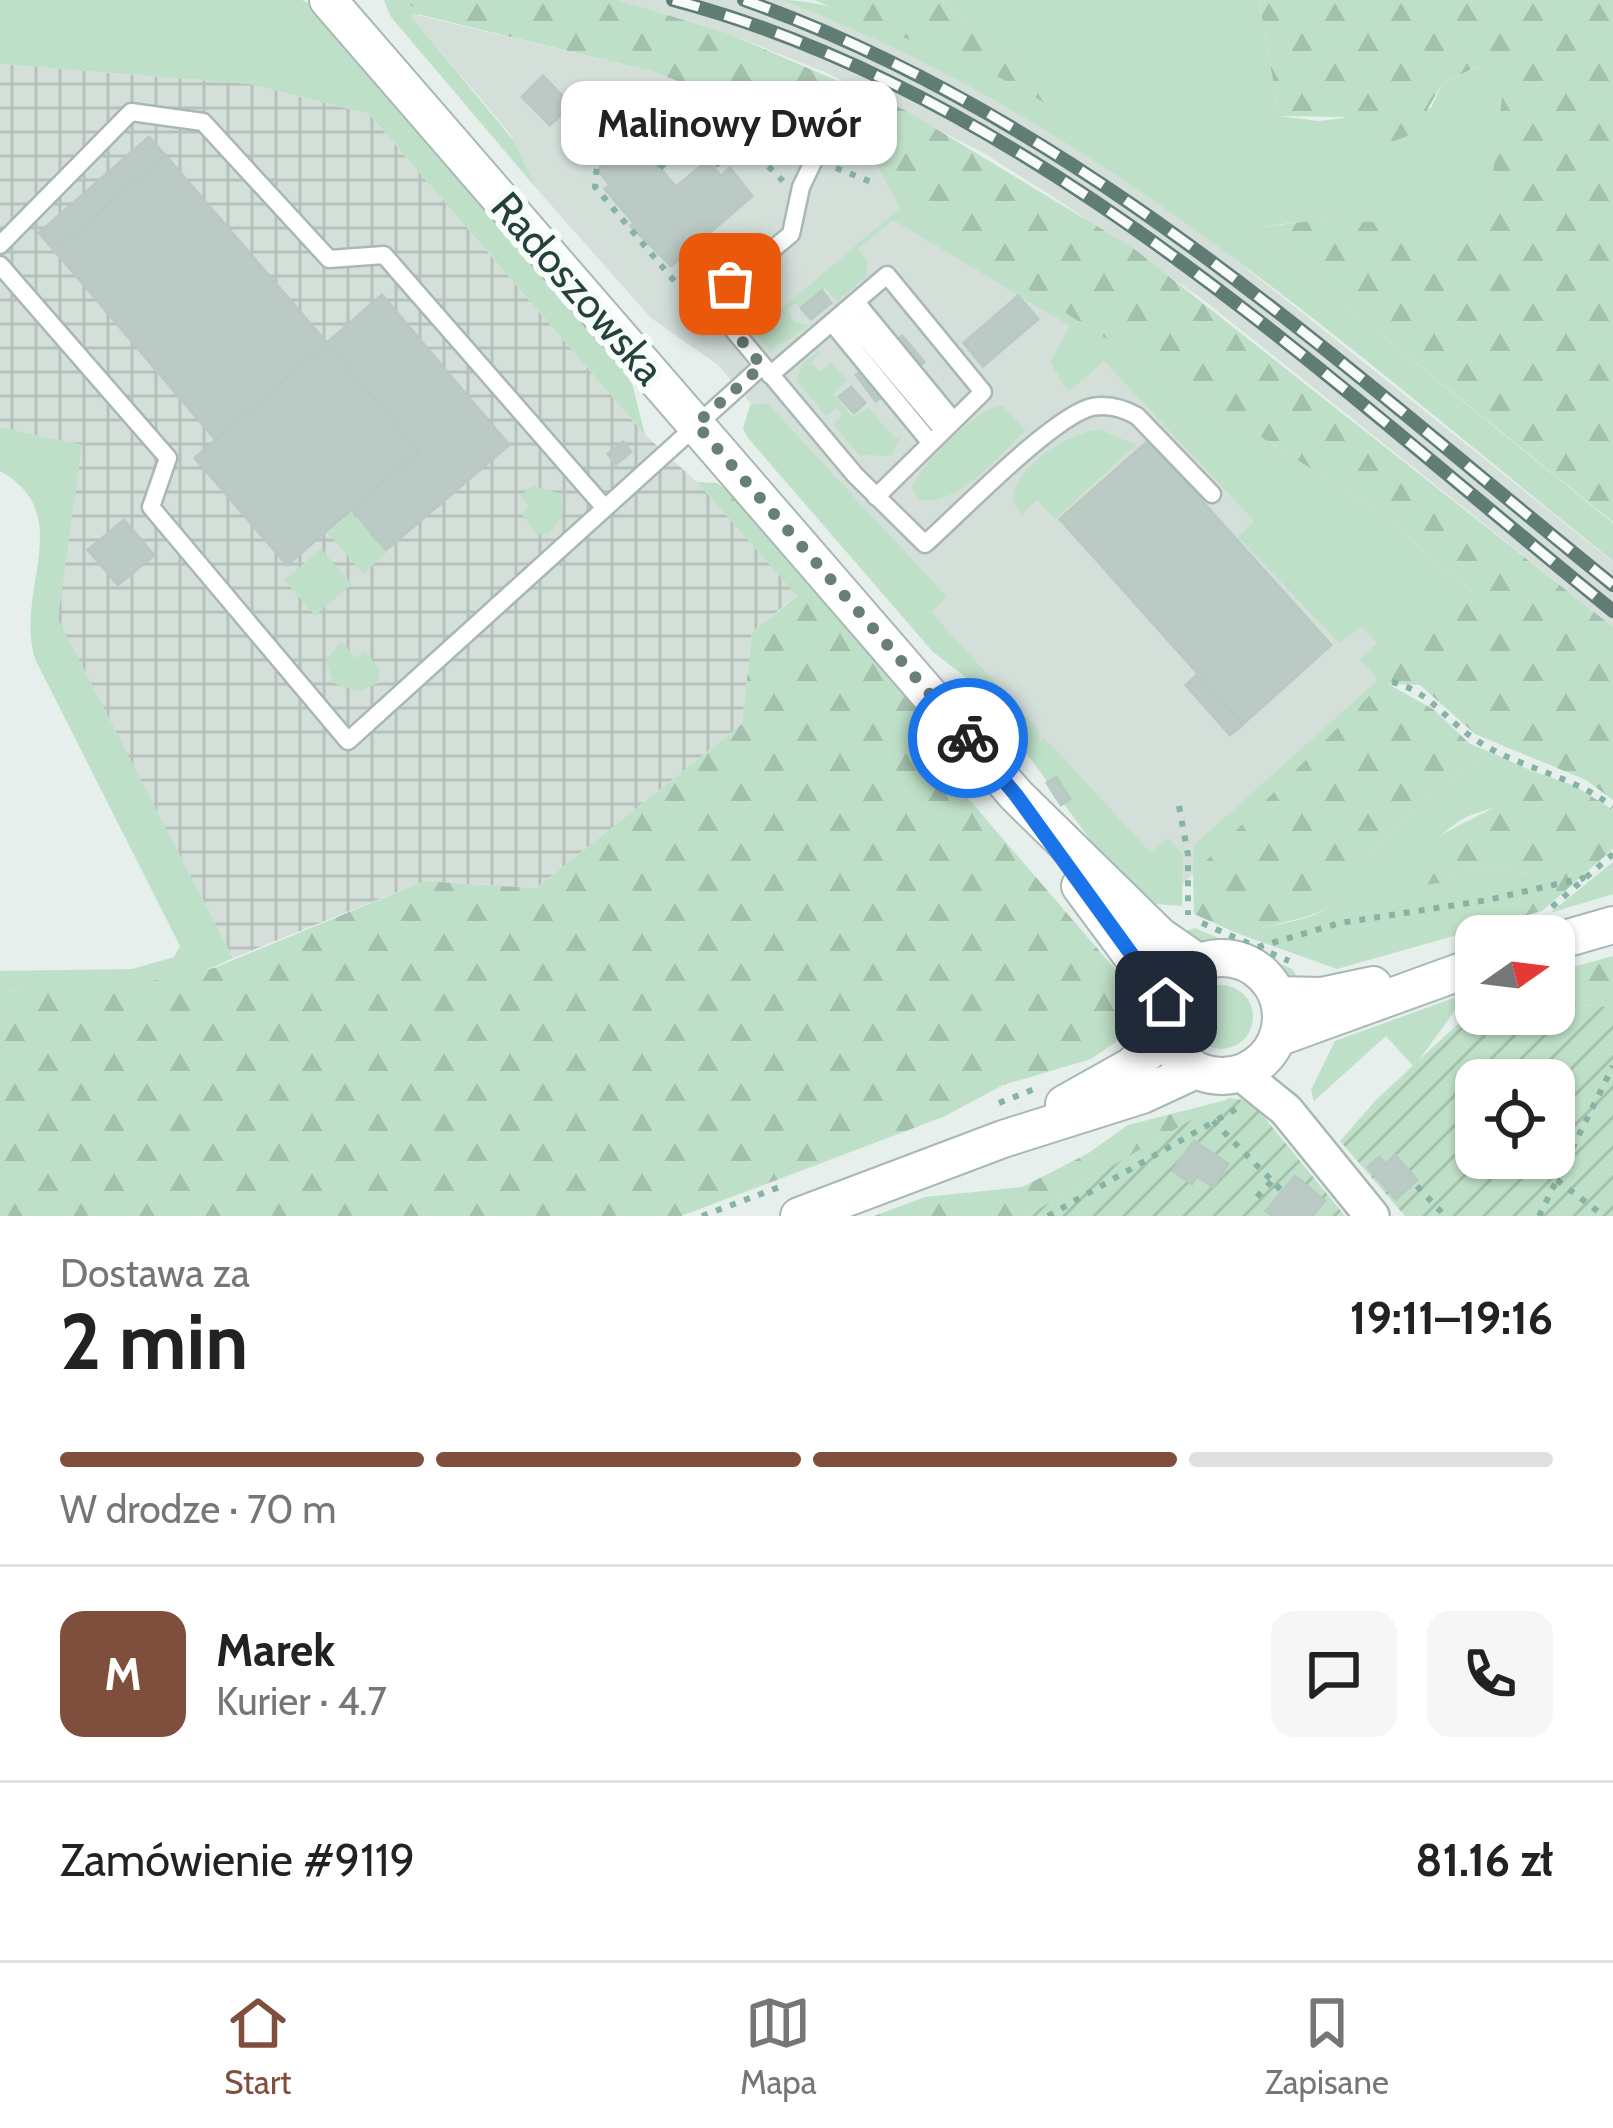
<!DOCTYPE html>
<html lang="pl">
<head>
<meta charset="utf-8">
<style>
  :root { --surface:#fff; --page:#f6f6f6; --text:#222; --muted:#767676; --line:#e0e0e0; --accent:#804e3d }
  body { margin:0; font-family:Cabin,sans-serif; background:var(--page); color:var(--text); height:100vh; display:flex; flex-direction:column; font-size:45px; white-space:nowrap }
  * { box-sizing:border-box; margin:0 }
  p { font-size:39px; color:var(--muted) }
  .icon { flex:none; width:66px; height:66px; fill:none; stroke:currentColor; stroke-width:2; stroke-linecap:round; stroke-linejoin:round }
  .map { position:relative; height:1216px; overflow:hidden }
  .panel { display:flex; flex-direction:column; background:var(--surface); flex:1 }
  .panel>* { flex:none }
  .needle { width:78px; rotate:76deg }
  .tools { position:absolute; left:1455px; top:915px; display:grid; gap:24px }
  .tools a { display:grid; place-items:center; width:120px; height:120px; border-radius:24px; background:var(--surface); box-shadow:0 3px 9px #0004; font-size:60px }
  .pin { position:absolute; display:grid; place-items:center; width:102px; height:102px; color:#fff; margin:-51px; border-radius:24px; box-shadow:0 6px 18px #0006 }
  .courier { position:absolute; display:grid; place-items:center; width:120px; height:120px; margin:-60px; border:9px solid #1a73e8; border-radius:50%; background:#fff; color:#222; box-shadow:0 3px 15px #0007 }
  .bubble { position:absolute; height:84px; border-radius:24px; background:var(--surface); box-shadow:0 3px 9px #0004; font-size:39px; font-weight:800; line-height:84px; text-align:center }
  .headline em { font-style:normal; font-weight:800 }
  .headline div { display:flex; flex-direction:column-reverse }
  .headline { display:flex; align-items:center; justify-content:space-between; height:204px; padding:0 60px }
  h1 { font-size:78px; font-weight:800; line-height:90px }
  .bar { display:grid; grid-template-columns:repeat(4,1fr); gap:18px 12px; align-content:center; height:144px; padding:0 60px }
  .bar i { height:15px; border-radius:9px; background:var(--line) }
  .bar .on { background:var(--accent) }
  .bar p { grid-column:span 4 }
  .line { display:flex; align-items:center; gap:30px; padding:0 60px; border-top:3px solid var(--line) }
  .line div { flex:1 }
  .round { display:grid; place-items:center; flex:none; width:126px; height:126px; border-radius:24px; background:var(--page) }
  .tabs { display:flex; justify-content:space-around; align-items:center; height:168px; border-top:3px solid var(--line); background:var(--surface); font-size:33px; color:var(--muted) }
  .tabs a { display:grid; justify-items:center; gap:6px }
  .tabs .on { color:var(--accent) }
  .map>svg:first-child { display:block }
  .built { fill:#d4dfda }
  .industrial { fill:url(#industrial-grid) }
  .grass { fill:#bfe0c8 }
  .forest { fill:url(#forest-firs) }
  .garden { fill:url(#garden-furrows); fill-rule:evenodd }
  .building { fill:#bbcac4; stroke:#b8c9c2; stroke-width:3 }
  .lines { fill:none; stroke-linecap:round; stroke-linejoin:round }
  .service-casing { stroke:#a8b8b2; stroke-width:21 }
  .minor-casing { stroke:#a8b8b2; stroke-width:38 }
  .tertiary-casing { stroke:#a8b8b2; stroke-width:40 }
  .path { stroke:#86b3a5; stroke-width:6; stroke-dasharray:6 9; stroke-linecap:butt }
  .service { stroke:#fff; stroke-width:16 }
  .minor { stroke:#fff; stroke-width:33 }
  .tertiary { stroke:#fff; stroke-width:36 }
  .rail-casing { stroke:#5f7d75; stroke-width:14 }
  .rail { stroke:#f7fbf9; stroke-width:9; stroke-dasharray:27; stroke-linecap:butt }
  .done { stroke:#687f78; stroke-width:12; stroke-dasharray:0 21.6 }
  .route { stroke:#1a73e8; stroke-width:15 }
  .labels { text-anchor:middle; stroke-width:12; stroke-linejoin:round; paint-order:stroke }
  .street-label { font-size:42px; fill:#24423a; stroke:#f7fbf9 }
</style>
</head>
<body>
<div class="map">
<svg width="1613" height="1216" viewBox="0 0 1613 1216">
  <defs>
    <pattern id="industrial-grid" width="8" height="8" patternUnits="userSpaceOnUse" patternTransform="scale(3)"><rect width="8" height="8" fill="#d4dfda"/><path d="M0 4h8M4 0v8" fill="none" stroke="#b6c1bc"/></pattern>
    <pattern id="forest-firs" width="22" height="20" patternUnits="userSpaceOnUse" patternTransform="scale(3)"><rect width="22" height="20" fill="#bfe0c8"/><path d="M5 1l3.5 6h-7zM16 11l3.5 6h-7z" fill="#a4c1ad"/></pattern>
    <pattern id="garden-furrows" width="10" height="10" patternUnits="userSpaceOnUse" patternTransform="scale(3)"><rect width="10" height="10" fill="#bfe0c8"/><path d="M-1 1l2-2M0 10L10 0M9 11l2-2" fill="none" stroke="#a4c1ad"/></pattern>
  </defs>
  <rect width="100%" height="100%" fill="#e6efeb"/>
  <path class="built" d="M618 0H781L893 44 964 80 1094 158 1185 219 1613 562V627L1201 298 1061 202 982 152 827 73 727 33Z
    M408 13 651 71 873 159 900 208 1254 431 1473 593 1173 894 717 364 651 318 536 188 511 135Z"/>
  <path class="industrial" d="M0 64 250 84 369 114 645 435 697 482 797 595 752 632 742 724 536 888 424 881 233 958 57 618 82 445 0 427Z"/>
  <path class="grass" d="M0 0H302L316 7 632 383 645 435 369 114 250 84 0 64Z
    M384 0H405L421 15 409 14 514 141 536 188 391 17Z
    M781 0C867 0 1013 82 1088 126L941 0H1259L1279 116 1319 121 1431 108 1442 84 1479 66 1504 89 1488 216 1437 244C1373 222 1319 213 1252 230L1613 523V561C1351 352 1100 119 781 0Z
    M900 208 1379 512 1473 593 1193 874 1194 845 1378 680 1360 659 1377 643 1362 627 1339 643 1238 537 1254 521 1104 361 1068 392 1050 362 1070 326 893 220 858 249 867 260V276L838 301 825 288 801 308 795 303 787 310 794 322 810 325 771 351 754 332Z
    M821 350 811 363 820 372 831 362 847 381 833 394 853 417 868 408 896 439 902 435 891 456 859 455 833 424 843 415 837 408 826 416 796 380 803 363Z
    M767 403 947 597 931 612 1038 730 1040 741 1045 738 1151 853 1168 838 1183 855 1182 906 1156 904 1100 853 976 685 933 652 748 438 743 428 750 405Z
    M1003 406 1026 430C998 456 958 508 918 500L912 487C921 465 981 403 1003 406Z
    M0 427 82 445 58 619 233 958C163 994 76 988 0 991V971L132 969 174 957 180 946 35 659C14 588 78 515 0 471Z
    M1099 429 1136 445 1055 519 1037 500 1021 515 1013 500C1014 466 1068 433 1099 429Z
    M534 486 561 494 562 517 547 535 537 534 521 514 529 507 520 495Z
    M351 512 386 553 363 574 328 533Z
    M321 549 352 584 315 616 284 580Z
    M342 641 355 658 365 651 379 668V683L358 691 333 683 326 660Z
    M1497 755 1532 771C1526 810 1480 805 1455 824 1439 835 1426 852 1415 868L1441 883 1472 865 1530 874 1534 881 1496 924 1337 969 1239 934C1267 924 1302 924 1328 908 1349 894 1361 870 1375 852 1397 825 1465 759 1497 755Z
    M1613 862V894L1550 913Z
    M1195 928 1292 969 1304 987C1280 980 1266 960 1243 952 1219 943 1198 948 1175 934Z
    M1189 1017a32 32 0 1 1 64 0a32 32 0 1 1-64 0Z
    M1476 990V999L1461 1002 1414 1067 1386 1036 1314 1101 1311 1090 1335 1041Z"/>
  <path class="forest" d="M405 0H618L727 33 905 110 1133 248 1613 627V800L1586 780 1475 734 1420 685 1388 684 1433 709 1470 744 1497 755C1465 759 1396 826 1375 852 1363 867 1360 886 1344 898 1314 921 1274 922 1239 934L1194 914 1193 874 1472 592 1379 512 900 208 873 159 805 129 651 71 421 15Z
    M814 0H941L1097 132 997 76Z
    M1259 0H1613V522L1250 229 1309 221 1375 222 1438 243 1488 215 1503 89 1478 66 1442 84 1413 134 1375 148 1343 117 1279 116Z
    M697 482 717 483 732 493 917 708 942 768 1132 989 1138 1014 1132 1031 1091 1059 1003 1085 943 1117 681 1216H0V991L128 986 214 968 424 881 536 888 742 724 752 632 797 596Z
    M1532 771 1575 786 1613 810V849L1542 911 1496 924 1533 881 1530 874 1472 865 1441 883 1416 886C1392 829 1525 815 1532 771Z
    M1613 956V1007L1554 1004V972Z
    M1226 1100 1026 1216H874L925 1197 1022 1187 1087 1154 1128 1125Z"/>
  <path class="garden" d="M1554 1004 1613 1007V1216H1405L1340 1141 1376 1100 1476 1007V1014H1554ZM1476 1080H1554V1158H1476Z
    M1229 1098 1251 1101 1345 1216H1026Z"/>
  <path class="building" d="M543 76 571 105 550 125 522 97Z
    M149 137 165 155 55 251 39 233Z
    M631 144 642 157 647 153 676 187 707 161 721 176 730 168 752 196 671 266 631 226 634 223 605 189 610 185 599 171 605 151Z
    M165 155 327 343 216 440 55 251Z
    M822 291 831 303 811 319 801 308Z
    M382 295 509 445 386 550 351 509 419 451 327 343Z
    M1018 296 1038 319 983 366 964 343Z
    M902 336 924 362 876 401 856 375Z
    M327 343 419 451 287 565 195 458Z
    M851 387 865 403 854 413 839 397Z
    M1148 441 1331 645 1243 724 1060 519Z
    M623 442 631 452 616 464 608 454Z
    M124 520 154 555 118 585 88 550Z
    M1198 674 1243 724 1230 735 1186 685Z
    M1056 777 1070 799 1061 805 1047 783Z
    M1194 1141 1228 1164 1213 1187 1197 1176 1192 1184 1173 1171Z
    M1395 1155 1417 1180 1396 1199 1368 1167 1379 1157 1386 1164Z
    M1295 1176 1325 1201 1312 1216H1273L1266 1211Z"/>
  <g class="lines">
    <defs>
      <path id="service" d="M814 160 801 187 791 234 731 284 725 320 855 475 925 544C959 514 1053 416 1092 407 1107 404 1123 408 1137 416L1212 494
        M0 245 131 112 203 122 329 259 384 255 604 507
        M0 265 168 458 151 507 348 741 762 366
        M856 302 953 420
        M844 313 943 430
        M832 323 930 442
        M770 375 887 275 983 392 876 497"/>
      <path id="minor" d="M1240 1073 1286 1110 1372 1216"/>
      <path id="tertiary" d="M328 0 1016 795 1160 936 1199 963
        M1080 886 1166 1002
        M1554 942 1613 925
        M1163 1017a59 59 0 1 1 118 0a59 59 0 1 1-118 0Z
        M1277 995 1321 996 1373 985
        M1277 1038 1476 966
        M1064 1104 1130 1067 1166 1037
        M799 1216 1003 1139 1142 1095 1196 1070"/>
    </defs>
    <use href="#service" class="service-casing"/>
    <use href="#minor" class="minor-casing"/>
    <use href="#tertiary" class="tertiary-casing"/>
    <path class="path" d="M568 111 603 147
      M699 115 795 152
      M643 139 661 166
      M680 148 694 147 717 164
      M715 165 728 157 758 156 783 181
      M660 168 680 148 672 139 611 141 598 153 595 187 676 283 696 294
      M836 168 871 182
      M681 258 702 280
      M703 316 696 294 712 261 706 253 728 235
      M1392 682C1426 690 1442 715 1469 735 1513 768 1570 773 1613 807
      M1179 806 1188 855V915
      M1552 907 1613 854
      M1202 923 1289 961
      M1489 936 1526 925
      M1258 947 1340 923 1488 900 1583 878 1578 881
      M999 1103 1037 1088
      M1213 1121 1281 1190
      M1557 1180 1604 1216
      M1417 1186 1445 1216
      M1257 1197 1272 1181
      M702 1216 785 1185
      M1048 1216 1238 1108
      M1539 1216 1613 1066"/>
    <use href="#service" class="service"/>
    <use href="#minor" class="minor"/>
    <use href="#tertiary" class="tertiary"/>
    <defs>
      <path id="rail" d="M673 0C1035 96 1329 382 1613 611
        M744 0C1080 119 1340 365 1613 585"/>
    </defs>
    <use href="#rail" class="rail-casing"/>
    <use href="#rail" class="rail"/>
  </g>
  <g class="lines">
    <path class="done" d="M730 284 725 320 762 366 696 424 968 738"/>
    <path class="route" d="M968 738 1016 795 1166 1002"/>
  </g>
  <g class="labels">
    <g class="street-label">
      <text transform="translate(578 288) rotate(49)" y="15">Radoszowska</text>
    </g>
  </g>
</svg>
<div class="tools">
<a><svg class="needle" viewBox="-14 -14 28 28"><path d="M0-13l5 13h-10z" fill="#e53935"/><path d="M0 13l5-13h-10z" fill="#767676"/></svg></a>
<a><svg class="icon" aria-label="locate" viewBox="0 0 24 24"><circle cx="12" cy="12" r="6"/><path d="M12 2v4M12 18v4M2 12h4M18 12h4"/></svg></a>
</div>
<div class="pin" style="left:730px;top:284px;background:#ea580c"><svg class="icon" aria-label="bag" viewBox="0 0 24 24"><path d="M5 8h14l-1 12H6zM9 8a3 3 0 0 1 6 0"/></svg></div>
<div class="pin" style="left:1166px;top:1002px;background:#1f2937"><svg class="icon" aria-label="home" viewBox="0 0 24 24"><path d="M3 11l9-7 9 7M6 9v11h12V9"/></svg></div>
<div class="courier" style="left:968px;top:738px"><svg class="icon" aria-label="bike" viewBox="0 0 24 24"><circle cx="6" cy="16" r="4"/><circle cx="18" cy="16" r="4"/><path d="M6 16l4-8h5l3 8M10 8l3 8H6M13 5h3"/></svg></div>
<div class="bubble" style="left:561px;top:81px;width:336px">Malinowy Dwór</div>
</div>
<section class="panel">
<div class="headline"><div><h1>2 min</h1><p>Dostawa za</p></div><em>19:11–19:16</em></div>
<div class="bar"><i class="on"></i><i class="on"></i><i class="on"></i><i></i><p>W drodze · 70 m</p></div>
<div class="line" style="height:216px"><b class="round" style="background:var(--accent);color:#fff">M</b><div><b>Marek</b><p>Kurier · 4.7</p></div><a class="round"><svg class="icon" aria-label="chat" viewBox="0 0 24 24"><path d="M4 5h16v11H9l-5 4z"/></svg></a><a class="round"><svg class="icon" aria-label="phone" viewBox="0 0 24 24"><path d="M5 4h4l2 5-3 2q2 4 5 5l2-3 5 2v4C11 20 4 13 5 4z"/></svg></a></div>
<div class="line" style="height:156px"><div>Zamówienie #9119</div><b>81.16 zł</b></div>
</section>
<nav class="tabs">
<a class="on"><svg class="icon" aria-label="home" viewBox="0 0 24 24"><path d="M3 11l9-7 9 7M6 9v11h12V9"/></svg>Start</a>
<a><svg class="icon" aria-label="map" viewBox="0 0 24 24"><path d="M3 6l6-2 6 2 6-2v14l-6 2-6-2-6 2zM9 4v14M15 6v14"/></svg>Mapa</a>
<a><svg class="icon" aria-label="saved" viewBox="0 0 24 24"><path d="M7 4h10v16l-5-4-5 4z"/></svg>Zapisane</a>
</nav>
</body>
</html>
